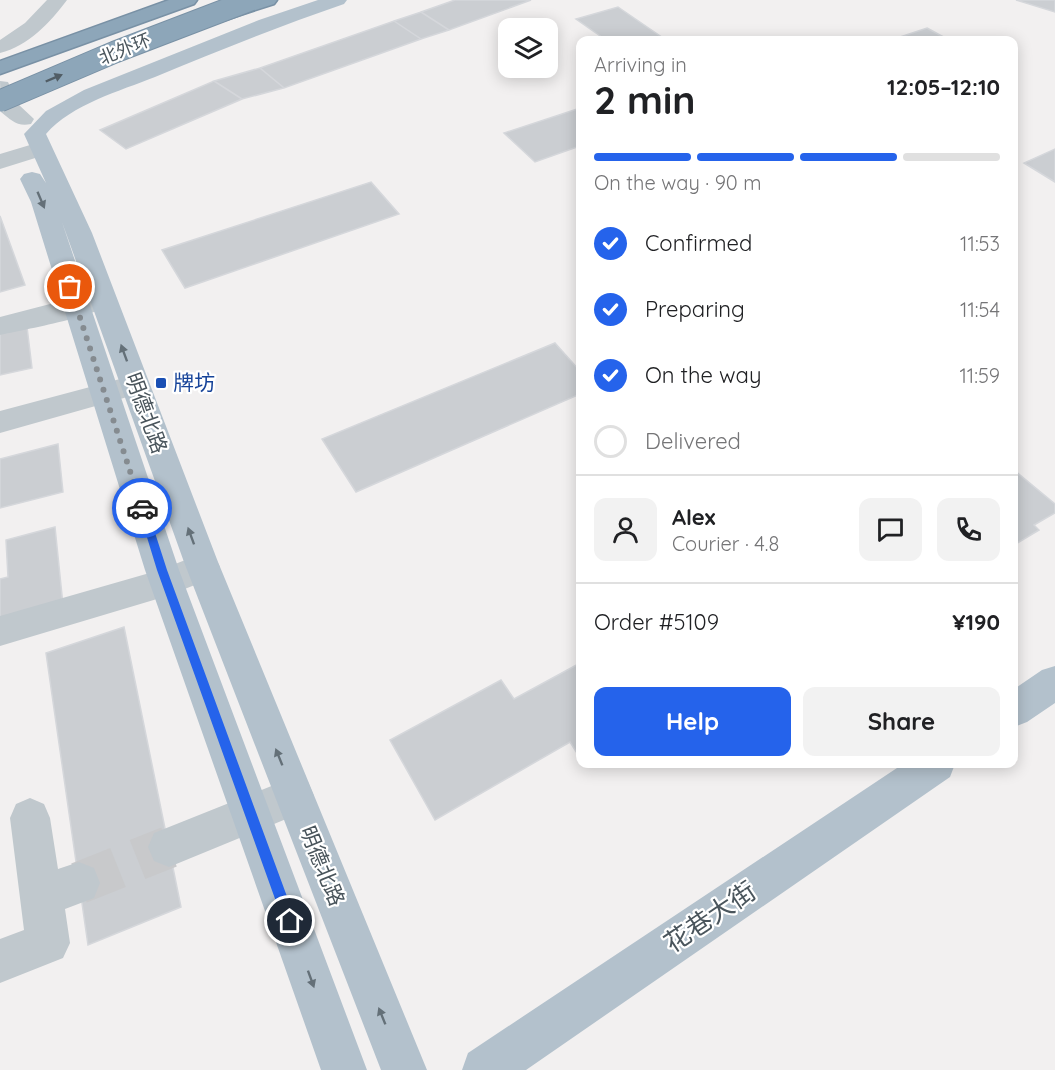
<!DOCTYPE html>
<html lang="en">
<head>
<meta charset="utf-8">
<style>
  :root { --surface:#fff; --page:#f2f2f2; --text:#202124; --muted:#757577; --line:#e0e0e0; --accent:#2563eb }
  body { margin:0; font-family:Quicksand,"Noto Sans SC",sans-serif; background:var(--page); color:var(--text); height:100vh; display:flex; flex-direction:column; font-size:22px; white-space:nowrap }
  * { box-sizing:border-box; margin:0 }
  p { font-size:20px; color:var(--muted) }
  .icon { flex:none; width:33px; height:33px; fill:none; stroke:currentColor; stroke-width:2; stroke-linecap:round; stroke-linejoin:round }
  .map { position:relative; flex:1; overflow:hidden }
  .panel { position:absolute; left:576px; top:36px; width:442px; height:732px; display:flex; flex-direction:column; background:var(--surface); border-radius:12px; box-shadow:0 3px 15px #0003 }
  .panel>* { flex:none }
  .tools { position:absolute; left:498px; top:18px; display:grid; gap:12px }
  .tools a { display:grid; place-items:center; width:60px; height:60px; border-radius:12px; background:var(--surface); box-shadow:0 3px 15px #0003; font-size:30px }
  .pin { position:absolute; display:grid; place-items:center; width:51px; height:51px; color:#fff; margin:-26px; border:3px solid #fff; border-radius:50%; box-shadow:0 2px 6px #0007 }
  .courier { position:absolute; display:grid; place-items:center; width:60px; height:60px; margin:-30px; border:4px solid #2563eb; border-radius:50%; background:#fff; color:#222; box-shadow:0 2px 8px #0007 }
  .summary em { font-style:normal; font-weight:700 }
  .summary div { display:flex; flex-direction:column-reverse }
  .summary { display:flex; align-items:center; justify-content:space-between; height:102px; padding:0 18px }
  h1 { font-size:39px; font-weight:700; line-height:45px }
  .bar { display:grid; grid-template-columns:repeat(4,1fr); gap:9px 6px; align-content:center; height:72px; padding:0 18px }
  .bar i { height:8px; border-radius:4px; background:var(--line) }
  .bar .selected { background:var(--accent) }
  .bar p { grid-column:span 4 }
  .line { display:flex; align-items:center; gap:15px; padding:0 18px; border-top:2px solid var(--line) }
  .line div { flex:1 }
  .round { display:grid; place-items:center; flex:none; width:63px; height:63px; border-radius:12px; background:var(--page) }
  ol { padding:0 18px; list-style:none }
  li { display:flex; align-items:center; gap:18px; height:66px }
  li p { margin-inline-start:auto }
  li .icon { padding:6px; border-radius:50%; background:var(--accent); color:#fff; stroke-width:4 }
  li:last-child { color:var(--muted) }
  li i { width:33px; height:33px; border:3px solid var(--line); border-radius:50% }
  .button { display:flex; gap:12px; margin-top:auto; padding:12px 18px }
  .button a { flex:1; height:69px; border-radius:12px; background:var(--accent); color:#fff; font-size:24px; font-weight:700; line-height:69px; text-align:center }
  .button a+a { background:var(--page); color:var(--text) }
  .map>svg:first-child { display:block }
  .building { fill:#cbced2; stroke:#d5d7db; stroke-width:1.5 }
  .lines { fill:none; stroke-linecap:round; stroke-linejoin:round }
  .minor-tunnel { stroke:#c8c9cb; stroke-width:42; stroke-dasharray:42 21; stroke-linecap:butt }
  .highway-casing { stroke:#7991a5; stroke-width:3 }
  .minor { fill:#c0c8cd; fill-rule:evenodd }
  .major { fill:#b3c1cc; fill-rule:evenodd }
  .highway { fill:#8da6b9; fill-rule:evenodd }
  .highway-bridge-casing { stroke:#7991a5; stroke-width:23; stroke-linecap:butt }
  .highway-bridge { stroke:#8da6b9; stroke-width:21 }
  .oneway { fill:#515d65 }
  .oneway2 { fill:#647078 }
  .route { fill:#2563eb }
  .done { stroke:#858b90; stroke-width:6; stroke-dasharray:0 10.8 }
  .transit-dot { fill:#1a4fb4; stroke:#fff; stroke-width:2 }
  .labels { text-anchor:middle; stroke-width:4.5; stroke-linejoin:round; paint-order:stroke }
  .far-street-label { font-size:18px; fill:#4a555c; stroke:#fff }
  .transit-label { font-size:21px; fill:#164399; stroke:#fff; text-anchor:start }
  .street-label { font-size:21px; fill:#4a555c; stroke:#fff }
  .near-street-label { font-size:26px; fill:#4a555c; stroke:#fff }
</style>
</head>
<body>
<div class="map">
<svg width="1055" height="1070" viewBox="0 0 1055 1070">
  <rect width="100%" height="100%" fill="#f2f0f0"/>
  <path class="building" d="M455 0H531L449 30 421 12Z
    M1016 0H1055V12Z
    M618 7 666 40H606L576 19Z
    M421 12 449 30 421 39 394 21Z
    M394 21 421 39 284 88 260 68Z
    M927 28 949 40H891Z
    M260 68 284 88 242 99 214 81Z
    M214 81 242 99 126 149 100 130Z
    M580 108V146L535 162 504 133Z
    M1055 149V182L1024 163Z
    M371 182 399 214 185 288 162 250Z
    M0 216 25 285 0 292Z
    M27 327 32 368 0 375V333Z
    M555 343 580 371V394L356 492 322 439Z
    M58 444 63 492 0 508V459Z
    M1014 470 1055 504V513L1034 525 1039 530 1014 545Z
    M55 527 63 605 0 619V579L8 577 6 540Z
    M124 627 181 907 88 945 46 653Z
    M580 663V758L570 742 435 820 390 740 501 680 514 699Z"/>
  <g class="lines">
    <path class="minor-tunnel" d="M79 883 169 847"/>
    <defs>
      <path id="highway" d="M169 0H197L194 4 0 74V61Z
        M248 0H277L274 4 219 22 212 20 209 16 212 12Z"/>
    </defs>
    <use href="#highway" class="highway-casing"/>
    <path class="minor" d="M47 0H67C50 23 28 46 0 53V40L25 23Z
      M0 81 8 82 18 104 34 119 31 124C17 127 11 120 1 112Z
      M40 142 48 144 51 149 48 154 0 169V154Z
      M104 290 113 293 117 299C107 315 22 330 0 335V317Z
      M135 375 145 378 150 385 145 392 0 433V411Z
      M203 553 215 557 220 567 215 577 167 596 0 646V616L160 570Z
      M294 777 308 782 314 796 308 810 169 867 154 861 148 847 154 833Z
      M30 798 44 804 50 818 58 869 79 862 94 868 100 883 94 898 65 909 70 943 63 958 0 983V939L24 930 10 818 16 804Z"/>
    <path class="major" d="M318 0H347L344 4C280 26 218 51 155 77 120 91 72 104 46 134L92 233 218 562 427 1070H381L184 562 62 222 179 570 367 1070H321L145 570 31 202 20 179 24 174 32 172 40 174 46 183 24 134 46 111 84 90 259 20Z
      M1055 666V703L1027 722 1014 727V689L1042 670Z
      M903 764H955L950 777 526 1070H462L468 1053Z"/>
    <use href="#highway" class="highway"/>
    <defs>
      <path id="highway-bridge" d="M0 101 115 52 251 0"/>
    </defs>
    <use href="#highway-bridge" class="highway-bridge-casing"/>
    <use href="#highway-bridge" class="highway-bridge"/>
  </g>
  <defs><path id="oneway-solid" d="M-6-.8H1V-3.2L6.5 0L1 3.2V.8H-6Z" transform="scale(1.5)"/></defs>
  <use class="oneway" href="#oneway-solid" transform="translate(54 78) rotate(-23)"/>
  <g class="oneway2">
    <use href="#oneway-solid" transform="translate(41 200) rotate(67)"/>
    <use href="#oneway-solid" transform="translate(124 353) rotate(-110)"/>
    <use href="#oneway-solid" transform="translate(191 536) rotate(-110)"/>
    <use href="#oneway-solid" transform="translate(279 757) rotate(-112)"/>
    <use href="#oneway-solid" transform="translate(311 979) rotate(70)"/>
    <use href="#oneway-solid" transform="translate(382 1016) rotate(-112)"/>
  </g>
  <path class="route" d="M142 504 147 508 167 570 296 921 294 925 290 927 285 925 283 921 157 570 138 508Z"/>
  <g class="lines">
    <path class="done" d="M70 287 142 508"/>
  </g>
  <rect class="transit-dot" x="155" y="377" width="12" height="12" rx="3"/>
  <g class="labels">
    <g class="far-street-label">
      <text transform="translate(125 49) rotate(-22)" y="6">北外环</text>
    </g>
    <g class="transit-label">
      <text x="173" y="390">牌坊</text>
    </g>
    <g class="street-label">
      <text transform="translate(146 413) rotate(70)" y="7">明德北路</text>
      <text transform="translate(322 866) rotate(68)" y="7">明德北路</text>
    </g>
    <g class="near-street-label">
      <text transform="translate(710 917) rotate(-34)" y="9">花巷大街</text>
    </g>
  </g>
</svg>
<div class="tools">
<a><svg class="icon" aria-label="layers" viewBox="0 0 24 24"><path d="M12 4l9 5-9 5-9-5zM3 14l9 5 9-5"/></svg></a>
</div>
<div class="pin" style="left:70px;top:287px;background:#ea580c"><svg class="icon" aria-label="bag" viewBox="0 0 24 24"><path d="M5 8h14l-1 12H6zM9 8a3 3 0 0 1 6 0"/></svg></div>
<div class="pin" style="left:290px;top:921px;background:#1f2937"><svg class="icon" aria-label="home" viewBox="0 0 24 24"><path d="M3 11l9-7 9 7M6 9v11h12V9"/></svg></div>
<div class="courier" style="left:142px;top:508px"><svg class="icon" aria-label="car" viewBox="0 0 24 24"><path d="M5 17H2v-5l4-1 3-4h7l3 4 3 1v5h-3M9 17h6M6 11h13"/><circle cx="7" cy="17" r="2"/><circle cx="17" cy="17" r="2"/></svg></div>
<section class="panel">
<div class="summary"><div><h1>2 min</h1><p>Arriving in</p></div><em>12:05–12:10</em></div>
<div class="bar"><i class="selected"></i><i class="selected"></i><i class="selected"></i><i></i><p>On the way · 90 m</p></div>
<ol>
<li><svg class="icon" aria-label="check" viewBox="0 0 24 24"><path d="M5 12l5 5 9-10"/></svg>Confirmed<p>11:53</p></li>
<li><svg class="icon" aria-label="check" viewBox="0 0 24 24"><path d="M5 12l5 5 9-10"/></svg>Preparing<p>11:54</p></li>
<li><svg class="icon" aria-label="check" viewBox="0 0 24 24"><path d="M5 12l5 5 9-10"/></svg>On the way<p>11:59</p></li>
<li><i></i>Delivered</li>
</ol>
<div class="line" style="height:108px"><a class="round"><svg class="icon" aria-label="person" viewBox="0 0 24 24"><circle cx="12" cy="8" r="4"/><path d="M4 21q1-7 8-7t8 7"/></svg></a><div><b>Alex</b><p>Courier · 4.8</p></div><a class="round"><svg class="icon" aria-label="chat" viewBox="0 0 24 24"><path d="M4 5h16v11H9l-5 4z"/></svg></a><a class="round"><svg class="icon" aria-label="phone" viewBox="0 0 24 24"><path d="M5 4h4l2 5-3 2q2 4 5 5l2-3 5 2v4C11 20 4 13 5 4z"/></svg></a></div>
<div class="line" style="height:78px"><div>Order #5109</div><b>¥190</b></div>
<div class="button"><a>Help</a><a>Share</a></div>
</section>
</div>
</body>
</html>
